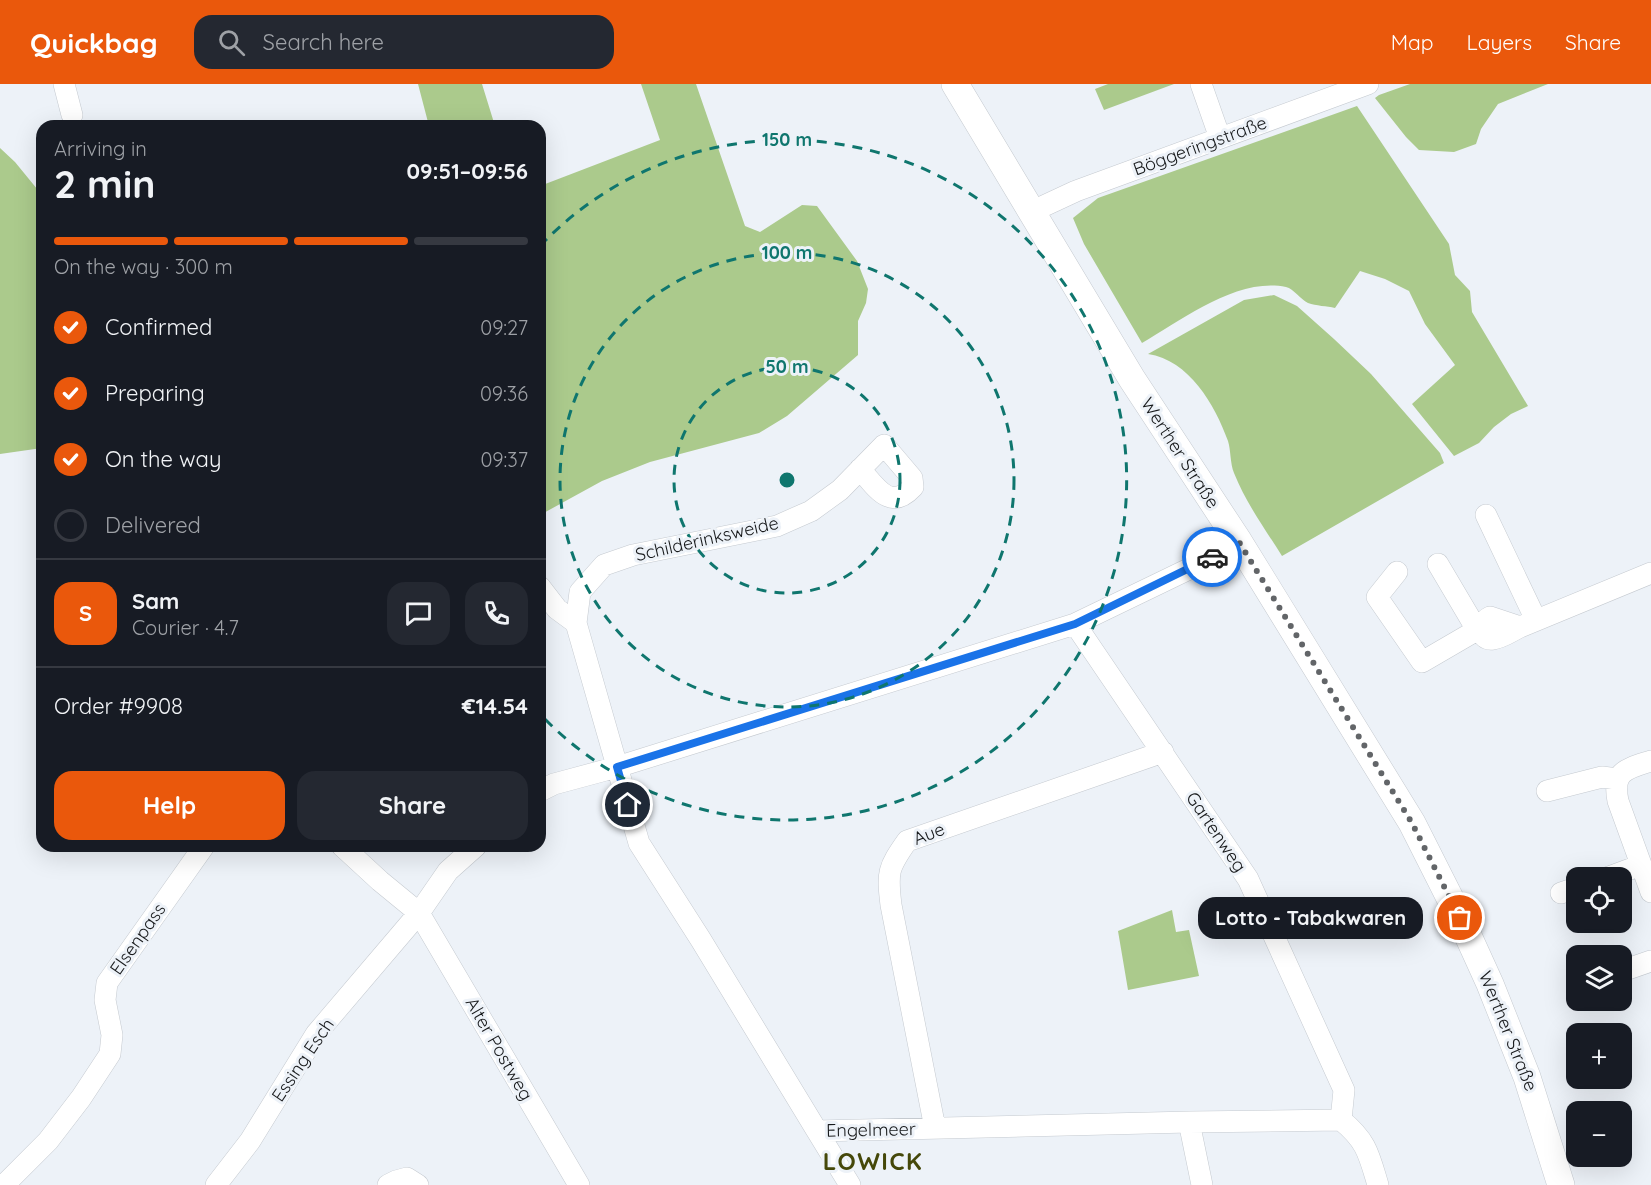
<!DOCTYPE html>
<html lang="en">
<head>
<meta charset="utf-8">
<style>
  :root { --surface:#171b24; --page:#242831; --text:#f1f3f6; --muted:#9ea1a6; --line:#363941; --accent:#ea580c }
  body { margin:0; font-family:Quicksand,sans-serif; background:var(--page); color:var(--text); height:100vh; display:flex; flex-direction:column; font-size:22px; white-space:nowrap }
  * { box-sizing:border-box; margin:0 }
  p { font-size:20px; color:var(--muted) }
  .icon { flex:none; width:33px; height:33px; fill:none; stroke:currentColor; stroke-width:2; stroke-linecap:round; stroke-linejoin:round }
  .map { position:relative; flex:1; overflow:hidden }
  .details { position:absolute; left:36px; top:36px; width:510px; height:732px; display:flex; flex-direction:column; background:var(--surface); border-radius:18px; box-shadow:0 6px 24px #0002 }
  .details>* { flex:none }
  .fabs { position:absolute; left:1566px; top:783px; display:grid; gap:12px }
  .fabs a { display:grid; place-items:center; width:66px; height:66px; border-radius:12px; background:var(--surface); box-shadow:0 6px 24px #0002; font-size:30px }
  .pin { position:absolute; display:grid; place-items:center; width:51px; height:51px; color:#fff; margin:-26px; border:3px solid #fff; border-radius:50%; box-shadow:0 2px 6px #0007 }
  .courier { position:absolute; display:grid; place-items:center; width:60px; height:60px; margin:-30px; border:4px solid #1a73e8; border-radius:50%; background:#fff; color:#222; box-shadow:0 2px 8px #0007 }
  .bubble { position:absolute; height:42px; border-radius:18px; background:var(--surface); box-shadow:0 6px 24px #0002; font-size:20px; font-weight:700; line-height:42px; text-align:center }
  .summary em { font-style:normal; font-weight:700 }
  .summary div { display:flex; flex-direction:column-reverse }
  .summary { display:flex; align-items:center; justify-content:space-between; height:102px; padding:0 18px }
  h1 { font-size:39px; font-weight:700; line-height:45px }
  .bar { display:grid; grid-template-columns:repeat(4,1fr); gap:9px 6px; align-content:center; height:72px; padding:0 18px }
  .bar i { height:8px; border-radius:4px; background:var(--line) }
  .bar .on { background:var(--accent) }
  .bar p { grid-column:span 4 }
  .line { display:flex; align-items:center; gap:15px; padding:0 18px; border-top:2px solid var(--line) }
  .line div { flex:1 }
  .round { display:grid; place-items:center; flex:none; width:63px; height:63px; border-radius:18px; background:var(--page) }
  ol { padding:0 18px; list-style:none }
  li { display:flex; align-items:center; gap:18px; height:66px }
  li p { margin-inline-start:auto }
  li .icon { padding:6px; border-radius:50%; background:var(--accent); color:#fff; stroke-width:4 }
  li:last-child { color:var(--muted) }
  li i { width:33px; height:33px; border:3px solid var(--line); border-radius:50% }
  .primary-button { display:flex; gap:12px; margin-top:auto; padding:12px 18px }
  .primary-button a { flex:1; height:69px; border-radius:18px; background:var(--accent); color:#fff; font-size:24px; font-weight:700; line-height:69px; text-align:center }
  .primary-button a+a { background:var(--page); color:var(--text) }
  header { display:flex; align-items:center; gap:36px; box-sizing:border-box; height:84px; padding:0 30px; background:var(--accent); color:#fff }
  header strong { font-size:28px }
  nav { display:flex; gap:33px; margin-inline-start:auto; font-size:21px }
  .search { width:420px; height:54px; background:var(--page); display:flex; align-items:center; gap:15px; box-sizing:border-box; padding:0 21px; border-radius:18px; color:var(--muted); font-size:22px }
  .map>svg:first-child { display:block }
  .green { fill:#abca8c }
  .lines { fill:none; stroke-linecap:round; stroke-linejoin:round }
  .minor-casing { stroke:#c5cad0; stroke-width:22 }
  .major-casing { stroke:#c5cad0; stroke-width:28 }
  .minor { stroke:#fff; stroke-width:21 }
  .major { stroke:#fff; stroke-width:27 }
  .done { stroke:#626568; stroke-width:6; stroke-dasharray:0 10.8 }
  .route { stroke:#1a73e8; stroke-width:8 }
  .ring { fill:none; stroke:#0f766e; stroke-width:3; stroke-dasharray:10 8 }
  .labels { text-anchor:middle; stroke-width:6; stroke-linejoin:round; paint-order:stroke }
  .street-label { font-size:18px; fill:#17191b; stroke:#edf2f8 }
  .district-label { font-size:24px; font-weight:bold; letter-spacing:1.5px; fill:#45480a; stroke:#edf2f8 }
  .centre { fill:#0f766e; stroke:#edf2f8; stroke-width:3 }
  .ring-label { font-size:18px; text-anchor:middle; font-weight:bold; fill:#0f766e; stroke:#edf2f8; stroke-width:6; stroke-linejoin:round; paint-order:stroke }
</style>
</head>
<body>
<header>
<strong>Quickbag</strong>
<div class="search"><svg class="icon" aria-label="search" viewBox="0 0 24 24"><circle cx="10" cy="10" r="6"/><path d="M15 15l6 6"/></svg>Search here</div>
<nav><a>Map</a><a>Layers</a><a>Share</a></nav>
</header>
<div class="map">
<svg width="1651" height="1101" viewBox="0 0 1651 1101">
  <rect width="100%" height="100%" fill="#edf2f8"/>
  <path class="green" d="M418 0H482L495 42H429Z
    M641 0H696L745 142 760 148 802 121 817 122 857 177 868 205 866 219 858 237V271L787 332 759 349 650 378 602 397 540 431V102L660 56Z
    M1108 0H1174L1104 26 1095 5Z
    M1410 0H1548L1498 20 1481 45 1476 60 1454 68 1419 66 1406 53 1375 14 1379 11Z
    M1357 22 1449 160 1455 191 1470 207 1472 228 1528 322 1511 330 1494 343 1479 359 1454 372 1412 320 1455 281 1425 240 1409 207 1385 195 1360 187 1335 224C1327 222 1316 222 1308 219 1300 215 1294 205 1286 203 1237 193 1182 236 1142 259L1084 160 1073 134 1098 114Z
    M0 64 15 78 42 111V364L0 370Z
    M1274 211 1297 222 1334 255 1371 290 1440 369 1444 379 1282 472C1265 445 1246 419 1234 389 1230 379 1231 367 1228 357 1215 321 1189 276 1148 270L1244 216Z
    M1172 826 1176 848 1189 846 1199 892 1128 906 1118 847Z"/>
  <g class="lines">
    <defs>
      <path id="minor" d="M64 0 72 31
        M1201 0 1220 54
        M1033 127 1076 107 1368 0
        M860 385C876 403 890 428 913 403L912 394 884 361 840 406 811 427 777 442 633 471 604 481 580 508 576 539 639 759 701 856 817 1047 1189 1038 1341 1036
        M1486 431 1536 536
        M1438 480 1477 546
        M1397 488 1377 513 1422 578 1477 546 1481 547
        M540 503 557 525 576 539
        M1490 533 1520 543C1512 547 1502 554 1493 555 1479 557 1478 539 1490 533Z
        M1075 540 1248 795 1344 1006 1341 1036
        M1520 543 1651 489
        M1651 677C1626 685 1612 687 1618 717L1651 808
        M540 707 554 700 617 683 1075 540 1193 483 1239 458
        M1547 707 1602 693 1617 695
        M342 762 380 797 419 829 579 1101
        M1606 794 1641 781
        M1561 809 1576 804
        M1622 887 1651 877
        M1341 1036C1367 1057 1369 1071 1378 1101
        M1189 1038 1202 1101
        M935 1044 891 821C887 788 888 784 907 757L1163 668
        M817 1047 850 1101
        M4 1101 48 1057 81 1014 110 970 112 951 105 916 107 899 204 762
        M216 1101 250 1057 316 950 419 829 448 787 476 762
        M388 1101 396 1097 407 1094 418 1101"/>
      <path id="major" d="M955 0 1132 295 1239 458 1412 739 1460 834 1490 900 1527 993 1561 1101"/>
    </defs>
    <use href="#minor" class="minor-casing"/>
    <use href="#major" class="major-casing"/>
    <use href="#minor" class="minor"/>
    <use href="#major" class="major"/>
  </g>
  <g class="lines">
    <path class="done" d="M1212 473 1239 458 1412 739 1460 834"/>
    <path class="route" d="M628 721 617 683 1075 540 1212 473"/>
  </g>
  <g class="ring">
    <circle cx="787" cy="396" r="113"/>
    <circle cx="787" cy="396" r="227"/>
    <path d="M540 162A340 340 0 1 1 540 630"/>
  </g>
  <g class="labels">
    <g class="street-label">
      <text transform="translate(1200 62) rotate(-20)" y="6">Böggeringstraße</text>
      <text transform="translate(1180 369) rotate(57)" y="6">Werther Straße</text>
      <text transform="translate(707 455) rotate(-13)" y="6">Schilderinksweide</text>
      <text transform="translate(1216 748) rotate(56)" y="6">Gartenweg</text>
      <text transform="translate(929 750) rotate(-21)" y="6">Aue</text>
      <text transform="translate(138 855) rotate(-55)" y="6">Elsenpass</text>
      <text transform="translate(1508 947) rotate(68)" y="6">Werther Straße</text>
      <text transform="translate(499 965) rotate(60)" y="6">Alter Postweg</text>
      <text transform="translate(303 976) rotate(-56)" y="6">Essing Esch</text>
      <text transform="translate(871 1046) rotate(-1)" y="6">Engelmeer</text>
    </g>
    <g class="district-label">
      <text x="873" y="1086">LOWICK</text>
    </g>
  </g>
  <circle cx="787" cy="396" r="9" class="centre"/>
  <g class="ring-label">
    <text x="787" y="62">150 m</text>
    <text x="787" y="175">100 m</text>
    <text x="787" y="289">50 m</text>
  </g>
</svg>
<div class="fabs">
<a><svg class="icon" aria-label="locate" viewBox="0 0 24 24"><circle cx="12" cy="12" r="6"/><path d="M12 2v4M12 18v4M2 12h4M18 12h4"/></svg></a>
<a><svg class="icon" aria-label="layers" viewBox="0 0 24 24"><path d="M12 4l9 5-9 5-9-5zM3 14l9 5 9-5"/></svg></a>
<a>+</a>
<a>−</a>
</div>
<div class="pin" style="left:1460px;top:834px;background:#ea580c"><svg class="icon" aria-label="bag" viewBox="0 0 24 24"><path d="M5 8h14l-1 12H6zM9 8a3 3 0 0 1 6 0"/></svg></div>
<div class="pin" style="left:628px;top:721px;background:#1f2937"><svg class="icon" aria-label="home" viewBox="0 0 24 24"><path d="M3 11l9-7 9 7M6 9v11h12V9"/></svg></div>
<div class="courier" style="left:1212px;top:473px"><svg class="icon" aria-label="car" viewBox="0 0 24 24"><path d="M5 17H2v-5l4-1 3-4h7l3 4 3 1v5h-3M9 17h6M6 11h13"/><circle cx="7" cy="17" r="2"/><circle cx="17" cy="17" r="2"/></svg></div>
<div class="bubble" style="left:1198px;top:813px;width:225px">Lotto - Tabakwaren</div>
<section class="details">
<div class="summary"><div><h1>2 min</h1><p>Arriving in</p></div><em>09:51–09:56</em></div>
<div class="bar"><i class="on"></i><i class="on"></i><i class="on"></i><i></i><p>On the way · 300 m</p></div>
<ol>
<li><svg class="icon" aria-label="check" viewBox="0 0 24 24"><path d="M5 12l5 5 9-10"/></svg>Confirmed<p>09:27</p></li>
<li><svg class="icon" aria-label="check" viewBox="0 0 24 24"><path d="M5 12l5 5 9-10"/></svg>Preparing<p>09:36</p></li>
<li><svg class="icon" aria-label="check" viewBox="0 0 24 24"><path d="M5 12l5 5 9-10"/></svg>On the way<p>09:37</p></li>
<li><i></i>Delivered</li>
</ol>
<div class="line" style="height:108px"><b class="round" style="background:var(--accent);color:#fff">S</b><div><b>Sam</b><p>Courier · 4.7</p></div><a class="round"><svg class="icon" aria-label="chat" viewBox="0 0 24 24"><path d="M4 5h16v11H9l-5 4z"/></svg></a><a class="round"><svg class="icon" aria-label="phone" viewBox="0 0 24 24"><path d="M5 4h4l2 5-3 2q2 4 5 5l2-3 5 2v4C11 20 4 13 5 4z"/></svg></a></div>
<div class="line" style="height:78px"><div>Order #9908</div><b>€14.54</b></div>
<div class="primary-button"><a>Help</a><a>Share</a></div>
</section>
</div>
</body>
</html>
